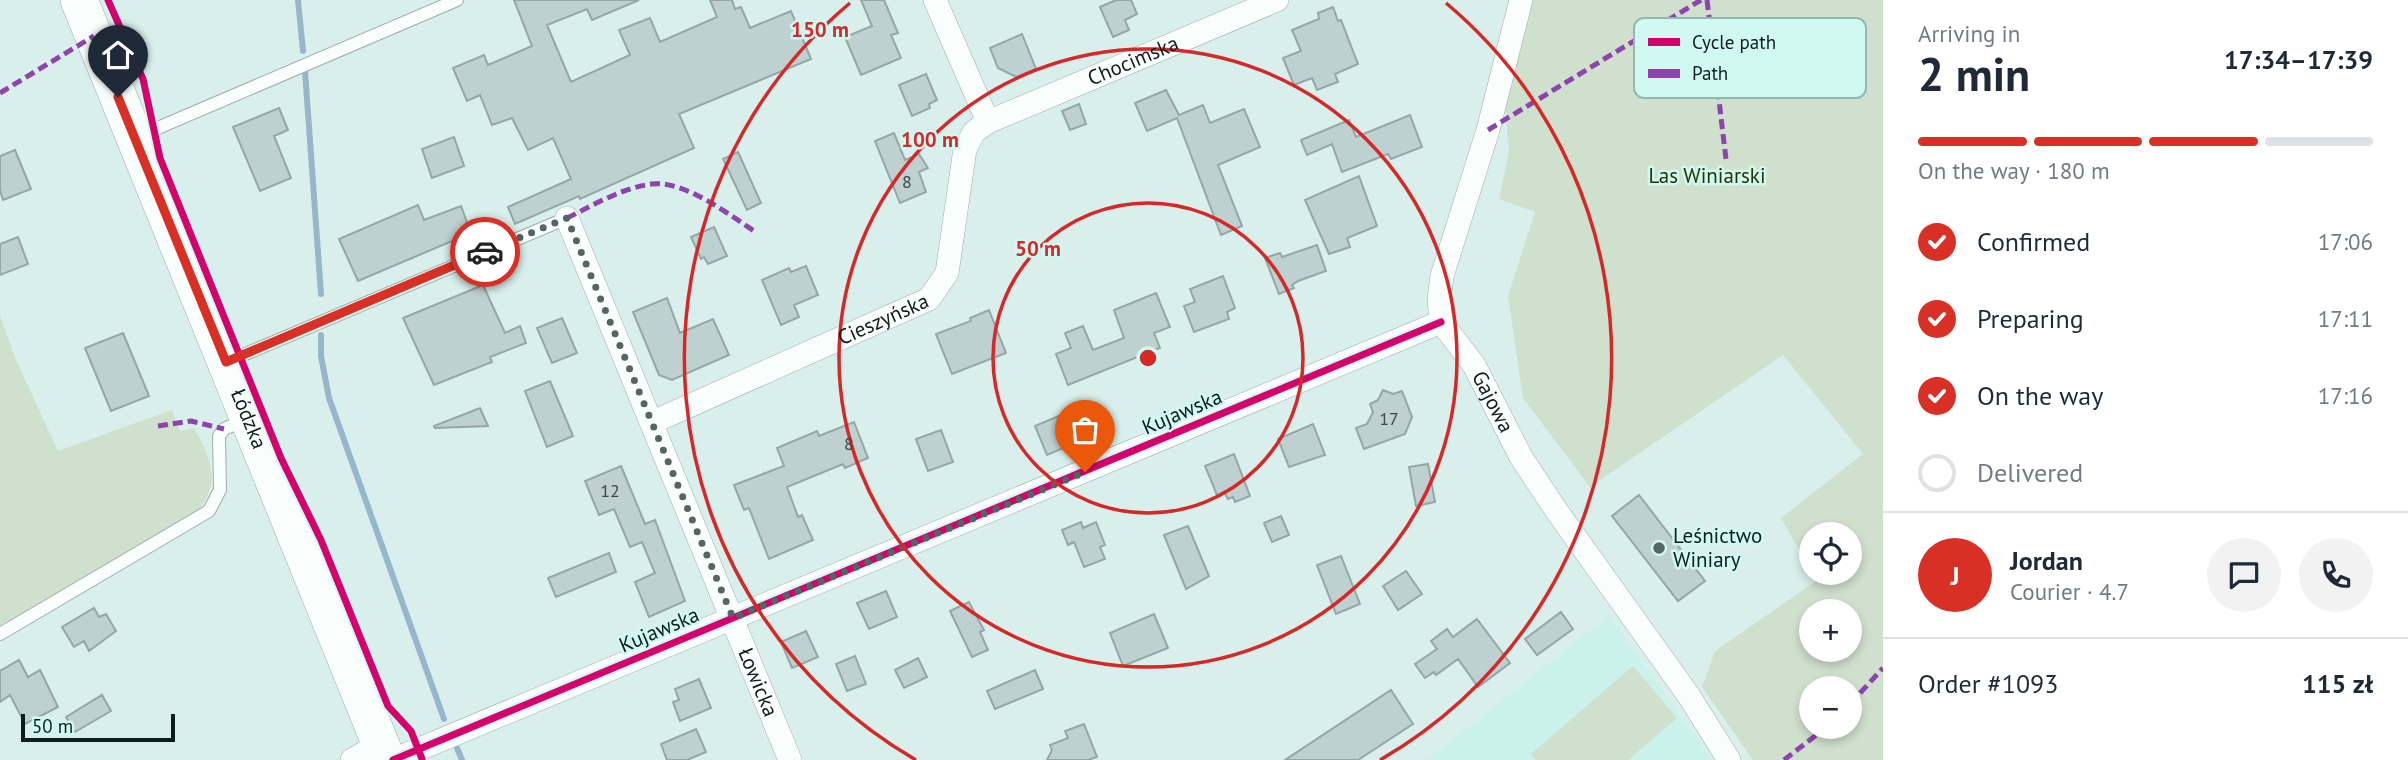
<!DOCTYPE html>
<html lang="en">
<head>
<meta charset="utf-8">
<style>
  :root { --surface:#fff; --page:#f2f2f3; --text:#1f2937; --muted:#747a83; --line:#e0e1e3; --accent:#d93025 }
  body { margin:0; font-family:"PT Sans",sans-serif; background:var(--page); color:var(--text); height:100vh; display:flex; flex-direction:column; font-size:26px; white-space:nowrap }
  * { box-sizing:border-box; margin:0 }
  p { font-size:23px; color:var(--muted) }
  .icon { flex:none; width:38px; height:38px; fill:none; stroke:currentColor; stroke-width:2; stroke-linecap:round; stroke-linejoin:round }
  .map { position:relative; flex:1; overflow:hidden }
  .details { display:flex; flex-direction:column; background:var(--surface); width:525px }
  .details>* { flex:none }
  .buttons { position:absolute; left:1799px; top:522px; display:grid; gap:14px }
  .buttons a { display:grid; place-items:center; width:63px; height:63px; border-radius:50%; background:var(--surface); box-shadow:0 4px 10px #0003; font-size:35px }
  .scale { position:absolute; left:21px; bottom:18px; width:154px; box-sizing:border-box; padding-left:7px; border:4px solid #0d1d1b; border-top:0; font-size:19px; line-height:24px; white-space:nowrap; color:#0d1d1b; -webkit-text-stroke:5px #cff9f1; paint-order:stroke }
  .pin { position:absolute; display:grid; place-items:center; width:60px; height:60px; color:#fff; margin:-72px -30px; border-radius:50% 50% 50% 0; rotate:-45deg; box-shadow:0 0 7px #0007 }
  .pin .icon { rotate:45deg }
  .courier { position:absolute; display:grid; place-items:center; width:70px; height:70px; margin:-35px; border:5px solid #d93025; border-radius:50%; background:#fff; color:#222; box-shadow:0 2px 9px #0007 }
  .headline em { font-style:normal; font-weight:700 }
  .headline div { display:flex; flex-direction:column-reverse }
  .headline { display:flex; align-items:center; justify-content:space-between; height:119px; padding:0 35px }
  h1 { font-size:46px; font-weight:700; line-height:52px }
  .bar { display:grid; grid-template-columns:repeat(4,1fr); gap:10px 7px; align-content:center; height:84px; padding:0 35px }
  .bar i { height:9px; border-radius:5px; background:var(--line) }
  .bar .active { background:var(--accent) }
  .bar p { grid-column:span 4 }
  .line { display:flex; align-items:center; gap:18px; padding:0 35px; border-top:2px solid var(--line) }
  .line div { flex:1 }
  .round { display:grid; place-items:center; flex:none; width:74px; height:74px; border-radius:37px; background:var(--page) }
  ol { padding:0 35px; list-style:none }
  li { display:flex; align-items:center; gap:21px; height:77px }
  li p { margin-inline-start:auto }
  li .icon { padding:7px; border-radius:50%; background:var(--accent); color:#fff; stroke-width:4 }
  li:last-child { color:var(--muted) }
  li i { width:38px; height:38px; border:4px solid var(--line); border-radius:50% }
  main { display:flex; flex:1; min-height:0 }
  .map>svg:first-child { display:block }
  .built { fill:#caf1ea }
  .green { fill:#cfe0cc; fill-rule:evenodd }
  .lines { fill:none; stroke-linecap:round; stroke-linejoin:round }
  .stream { stroke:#96b7cb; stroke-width:6 }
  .building { fill:#bfd0d0; stroke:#95a6a6; stroke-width:2 }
  .service-casing { stroke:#9daeab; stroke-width:14 }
  .minor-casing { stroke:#9daeab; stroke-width:24 }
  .primary-casing { stroke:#9daeab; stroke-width:38 }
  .service { stroke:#f9fdfc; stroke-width:12 }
  .minor { stroke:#f9fdfc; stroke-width:23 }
  .primary { stroke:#f9fdfc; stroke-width:37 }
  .quiet { stroke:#8e44ad; stroke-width:5; stroke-dasharray:10 5; stroke-linecap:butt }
  .cycleway-casing { stroke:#cff9f1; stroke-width:11 }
  .cycleway { stroke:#d6006c; stroke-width:7 }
  .done { stroke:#546664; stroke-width:7; stroke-dasharray:0 12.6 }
  .route { stroke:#d93025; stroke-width:9 }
  .ring { fill:none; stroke:#d62828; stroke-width:3.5 }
  .poi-dot { fill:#546664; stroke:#cff9f1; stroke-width:2.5 }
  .labels { text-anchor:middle; stroke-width:5; stroke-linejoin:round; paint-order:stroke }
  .number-label { font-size:18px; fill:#3a4a48 }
  .street-label { font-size:21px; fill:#0d1d1b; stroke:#cff9f1 }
  .park-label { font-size:21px; fill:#263401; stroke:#cff9f1 }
  .poi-label { font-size:21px; fill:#0d1d1b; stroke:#cff9f1; text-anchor:start }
  .key { fill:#cff9f1; stroke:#95b7b1; stroke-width:2 }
  .key-label { font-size:19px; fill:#0d1d1b }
  .centre { fill:#d62828; stroke:#cff9f1; stroke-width:3.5 }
  .ring-label { font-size:21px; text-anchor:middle; font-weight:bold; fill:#d62828; stroke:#cff9f1; stroke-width:5; stroke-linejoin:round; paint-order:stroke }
</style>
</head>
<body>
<main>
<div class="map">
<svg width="1883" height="760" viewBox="0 0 1883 760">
  <rect width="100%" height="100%" fill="#d9efeb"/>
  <path class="built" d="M1609 615 1711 760H1427Z"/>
  <path class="green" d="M1530 0H1883V760H1753L1702 687 1715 651 1816 581 1812 572H1850V534H1811V571L1781 518 1863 454 1783 355 1590 487 1523 398 1508 296 1535 212 1499 199 1509 152 1505 103ZM1811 611H1850V649H1811ZM1811 688H1850V726H1811Z
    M0 315 16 360 58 451 172 410 180 431 194 428C210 457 222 481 198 511L0 626Z
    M1633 666 1677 718 1628 760H1536L1531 754Z"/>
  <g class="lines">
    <path class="stream" d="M298 0 303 51
      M305 71 321 294
      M321 335V356L329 398 444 719
      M457 748 462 760"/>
  </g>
  <path class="building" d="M514 0H639L592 20 587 9 547 25 571 82 630 55 619 30 650 18 660 42 717 17 710 0H732L735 9 741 7 750 28 791 11 811 59 679 114 694 148 580 199 579 196 515 224 508 207 571 179 553 138 528 150 512 118 492 125 480 95 467 101 453 68 484 55 488 65 532 46Z
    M861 0H884L898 33 891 35 901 58 861 75 845 37 872 26Z
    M1116 0H1131L1137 14 1125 20 1129 30 1113 37 1100 7Z
    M1333 7 1338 21 1341 20 1358 64 1335 74 1338 82 1317 90 1312 78 1294 85 1283 58 1301 51 1292 30 1319 19 1318 13Z
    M1022 34 1036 69 1016 77 998 68 990 48Z
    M926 74 937 100 929 104 930 108 912 116 899 85Z
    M1166 90 1179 115 1203 105 1210 123 1244 109 1260 147 1218 165 1242 226 1221 235 1177 118 1147 131 1135 103Z
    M1079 104 1086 124 1070 130 1062 111Z
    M279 108 288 130 274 136 291 178 260 191 233 127Z
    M1410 115 1422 147 1391 159 1388 154 1342 172 1332 144 1307 155 1301 140 1349 120 1356 137Z
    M894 133 905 160 919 154 928 168 919 172 926 192 900 203 875 141Z
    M454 137 464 166 432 178 422 149Z
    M15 150 31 189 3 200 0 190V156Z
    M738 152 761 203 747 210 723 159Z
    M1359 176 1377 226 1347 238 1350 247 1329 254 1305 200Z
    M418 205 424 220 461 206 471 233 358 281 339 239Z
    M714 227 727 256 708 264 704 257 701 259 691 237Z
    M18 237 28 264 0 275V244Z
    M1317 245 1326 271 1298 281 1292 285 1294 288 1279 294 1265 258 1280 253 1282 257Z
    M806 266 818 295 794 305 799 317 781 325 762 280 789 268 791 272Z
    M1223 276 1235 308 1227 312 1229 319 1194 332 1184 306 1195 302 1190 289Z
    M483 285 505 333 520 326 526 343 490 357 492 362 434 385 403 318Z
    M1156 293 1170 327 1154 333 1160 348 1068 385 1056 354 1071 348 1065 333 1083 326 1093 350 1124 338 1114 310Z
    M667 298 680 333 713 319 729 355 672 380 659 375 633 312Z
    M989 310 1006 353 952 374 936 334 971 321 970 318Z
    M562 318 577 353 552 363 537 328Z
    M123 333 149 396 111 411 85 348Z
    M550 381 573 436 547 447 525 391Z
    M1383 390 1393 394 1402 391 1412 417 1405 434 1364 449 1356 428 1367 424 1373 412 1370 404 1378 400Z
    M480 408 488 426 435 428 434 426Z
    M1075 409 1087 438 1047 455 1035 426Z
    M854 422 868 458 845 468 843 464 787 487 798 517 802 515 813 540 769 559 749 508 744 510 734 485 784 466 777 448 817 431 819 436Z
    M1313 424 1325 455 1289 467 1278 439Z
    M941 430 953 462 928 471 916 439Z
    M1234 454 1250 496 1235 502 1233 497 1228 499 1224 492 1217 495 1205 466Z
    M1428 464 1435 502 1416 506 1409 467Z
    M621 466 645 524 655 520 685 601 649 617 635 582 655 573 642 542 630 547 614 509 599 515 585 481Z
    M1639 495 1705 581 1678 601 1612 516Z
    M1281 516 1289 535 1272 542 1264 523Z
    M1081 522 1083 528 1096 522 1105 545 1100 547 1105 559 1084 567 1074 542 1068 545 1062 530Z
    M1188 526 1209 576 1186 589 1164 535Z
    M609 553 616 572 556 597 548 578Z
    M1341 556 1360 604 1336 614 1317 565Z
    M1406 571 1422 594 1398 610 1383 586Z
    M886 591 897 617 869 629 857 603Z
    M969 602 984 630 980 632 988 650 972 657 950 611Z
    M94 608 99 617 106 614 116 631 89 651 84 641 74 647 62 627Z
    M1561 612 1573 629 1537 655 1525 639Z
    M1154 614 1168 648 1123 666 1110 633Z
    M1477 619 1510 663 1478 687 1458 659 1436 675 1434 672 1425 678 1415 664 1437 649 1431 641 1447 629 1453 637Z
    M806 631 818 657 792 668 781 642Z
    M855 656 866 684 847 691 836 664Z
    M918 658 927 677 904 688 895 670Z
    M19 660 28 677 40 670 58 707 25 724 10 695 0 702V671Z
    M1035 670 1043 689 995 709 987 691Z
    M699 679 711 708 680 721 673 702 679 700 675 689Z
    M1391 690 1413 724 1358 760H1285Z
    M102 695 111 711 75 732 66 717Z
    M1084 724 1097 757 1088 760H1047L1052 750 1050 745 1068 738 1065 731Z
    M696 729 706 752 687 760H667L661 744Z"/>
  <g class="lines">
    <defs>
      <path id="service" d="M139 136 457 0
        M229 361 567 218
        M0 634 209 511 220 490 219 436 224 429 245 420"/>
      <g id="minor">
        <path d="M935 0 988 122"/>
        <path id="s1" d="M1521 0 1488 130 1442 276 1439 299 1441 322 1474 365 1521 457 1556 510 1689 696 1729 760"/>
        <path id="s2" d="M567 218 790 760"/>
        <path id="s3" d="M653 422 929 299 947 273 965 149 974 132 988 122 1277 0"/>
        <path d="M352 760 380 744"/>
        <path d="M393 760 1441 322"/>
      </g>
      <g id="primary">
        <path id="s4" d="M79 0 387 760"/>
      </g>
    </defs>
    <use href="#service" class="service-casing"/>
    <use href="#minor" class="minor-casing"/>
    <use href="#primary" class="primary-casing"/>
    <use href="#service" class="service"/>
    <use href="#minor" class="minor"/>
    <use href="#primary" class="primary"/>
    <path class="quiet" d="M1707 0 1726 159
      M0 93 94 36
      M1488 130 1701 0
      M567 218C594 205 621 188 652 184 685 180 731 216 757 233
      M158 426 191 421 224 429
      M1850 704 1883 668
      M1784 760 1828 726"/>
    <defs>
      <path id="cycleway" d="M108 0 143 79 160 158 281 458 321 540 388 706 411 731 422 759
        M393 760 1441 322"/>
    </defs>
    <use href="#cycleway" class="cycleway-casing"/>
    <use href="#cycleway" class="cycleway"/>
  </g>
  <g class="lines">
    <path class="done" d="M485 252 567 218 733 618 1085 472"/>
    <path class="route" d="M118 97 226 362 485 252"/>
  </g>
  <g class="ring">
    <circle cx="1148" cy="358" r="155"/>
    <circle cx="1148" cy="358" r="309"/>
    <path d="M916 760A464 464 0 0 1 850 3M1446 3A464 464 0 0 1 1380 760"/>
  </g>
  <circle class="poi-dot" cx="1659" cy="548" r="7"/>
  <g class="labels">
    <g class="number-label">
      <text x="907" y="188">8</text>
      <text x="1389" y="425">17</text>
      <text x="849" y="450">8</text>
      <text x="610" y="497">12</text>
    </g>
    <g class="street-label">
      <text dy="7" stroke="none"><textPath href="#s3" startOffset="653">Chocimska</textPath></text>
      <text dy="7" stroke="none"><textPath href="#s3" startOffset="252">Cieszyńska</textPath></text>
      <text dy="7" stroke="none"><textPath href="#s1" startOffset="429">Gajowa</textPath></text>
      <text transform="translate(1182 412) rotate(-23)" y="7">Kujawska</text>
      <text dy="7" stroke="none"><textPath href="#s4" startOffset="452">Łódzka</textPath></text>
      <text transform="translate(659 630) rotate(-23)" y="7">Kujawska</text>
      <text dy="7" stroke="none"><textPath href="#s2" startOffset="502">Łowicka</textPath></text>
    </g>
    <g class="park-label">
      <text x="1707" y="183">Las Winiarski</text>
    </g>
    <g class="poi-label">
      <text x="1673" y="543">Leśnictwo<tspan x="1673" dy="24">Winiary</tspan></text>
    </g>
  </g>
  <rect x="1634" y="18" width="232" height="80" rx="10" class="key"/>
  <rect x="1648" y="38" width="32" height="8" fill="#d6006c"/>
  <rect x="1648" y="69" width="32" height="9" fill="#8e44ad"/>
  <g class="key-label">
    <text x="1692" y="49">Cycle path</text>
    <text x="1692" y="80">Path</text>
  </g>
  <circle cx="1148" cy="358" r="10" class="centre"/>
  <g class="ring-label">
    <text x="820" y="37">150 m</text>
    <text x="930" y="147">100 m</text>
    <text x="1038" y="256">50 m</text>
  </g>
</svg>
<div class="buttons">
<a><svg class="icon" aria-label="locate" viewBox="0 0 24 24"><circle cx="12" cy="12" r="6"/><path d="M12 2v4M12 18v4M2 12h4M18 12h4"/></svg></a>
<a>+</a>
<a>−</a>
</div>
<div class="scale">50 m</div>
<div class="pin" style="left:1085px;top:472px;background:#ea580c"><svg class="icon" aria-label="bag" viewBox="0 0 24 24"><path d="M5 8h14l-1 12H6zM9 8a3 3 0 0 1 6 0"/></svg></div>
<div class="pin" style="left:118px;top:97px;background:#1f2937"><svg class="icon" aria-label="home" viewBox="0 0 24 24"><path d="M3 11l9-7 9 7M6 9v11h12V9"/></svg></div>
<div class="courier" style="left:485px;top:252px"><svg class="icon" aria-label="car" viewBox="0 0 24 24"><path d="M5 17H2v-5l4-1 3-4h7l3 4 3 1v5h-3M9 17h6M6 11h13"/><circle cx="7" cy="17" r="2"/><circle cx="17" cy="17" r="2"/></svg></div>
</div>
<section class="details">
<div class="headline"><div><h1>2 min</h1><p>Arriving in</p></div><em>17:34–17:39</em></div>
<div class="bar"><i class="active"></i><i class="active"></i><i class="active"></i><i></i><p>On the way · 180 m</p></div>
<ol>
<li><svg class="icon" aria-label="check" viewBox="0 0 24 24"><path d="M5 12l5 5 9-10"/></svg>Confirmed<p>17:06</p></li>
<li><svg class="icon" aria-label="check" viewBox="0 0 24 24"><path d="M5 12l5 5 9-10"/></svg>Preparing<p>17:11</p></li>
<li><svg class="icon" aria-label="check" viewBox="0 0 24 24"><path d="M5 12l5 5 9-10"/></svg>On the way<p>17:16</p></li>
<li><i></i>Delivered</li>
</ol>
<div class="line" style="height:126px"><b class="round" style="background:var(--accent);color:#fff">J</b><div><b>Jordan</b><p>Courier · 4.7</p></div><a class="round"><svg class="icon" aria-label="chat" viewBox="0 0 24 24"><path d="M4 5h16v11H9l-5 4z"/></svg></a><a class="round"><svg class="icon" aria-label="phone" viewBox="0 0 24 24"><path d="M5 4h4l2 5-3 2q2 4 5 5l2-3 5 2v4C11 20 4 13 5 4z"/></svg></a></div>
<div class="line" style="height:91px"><div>Order #1093</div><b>115 zł</b></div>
</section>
</main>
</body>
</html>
